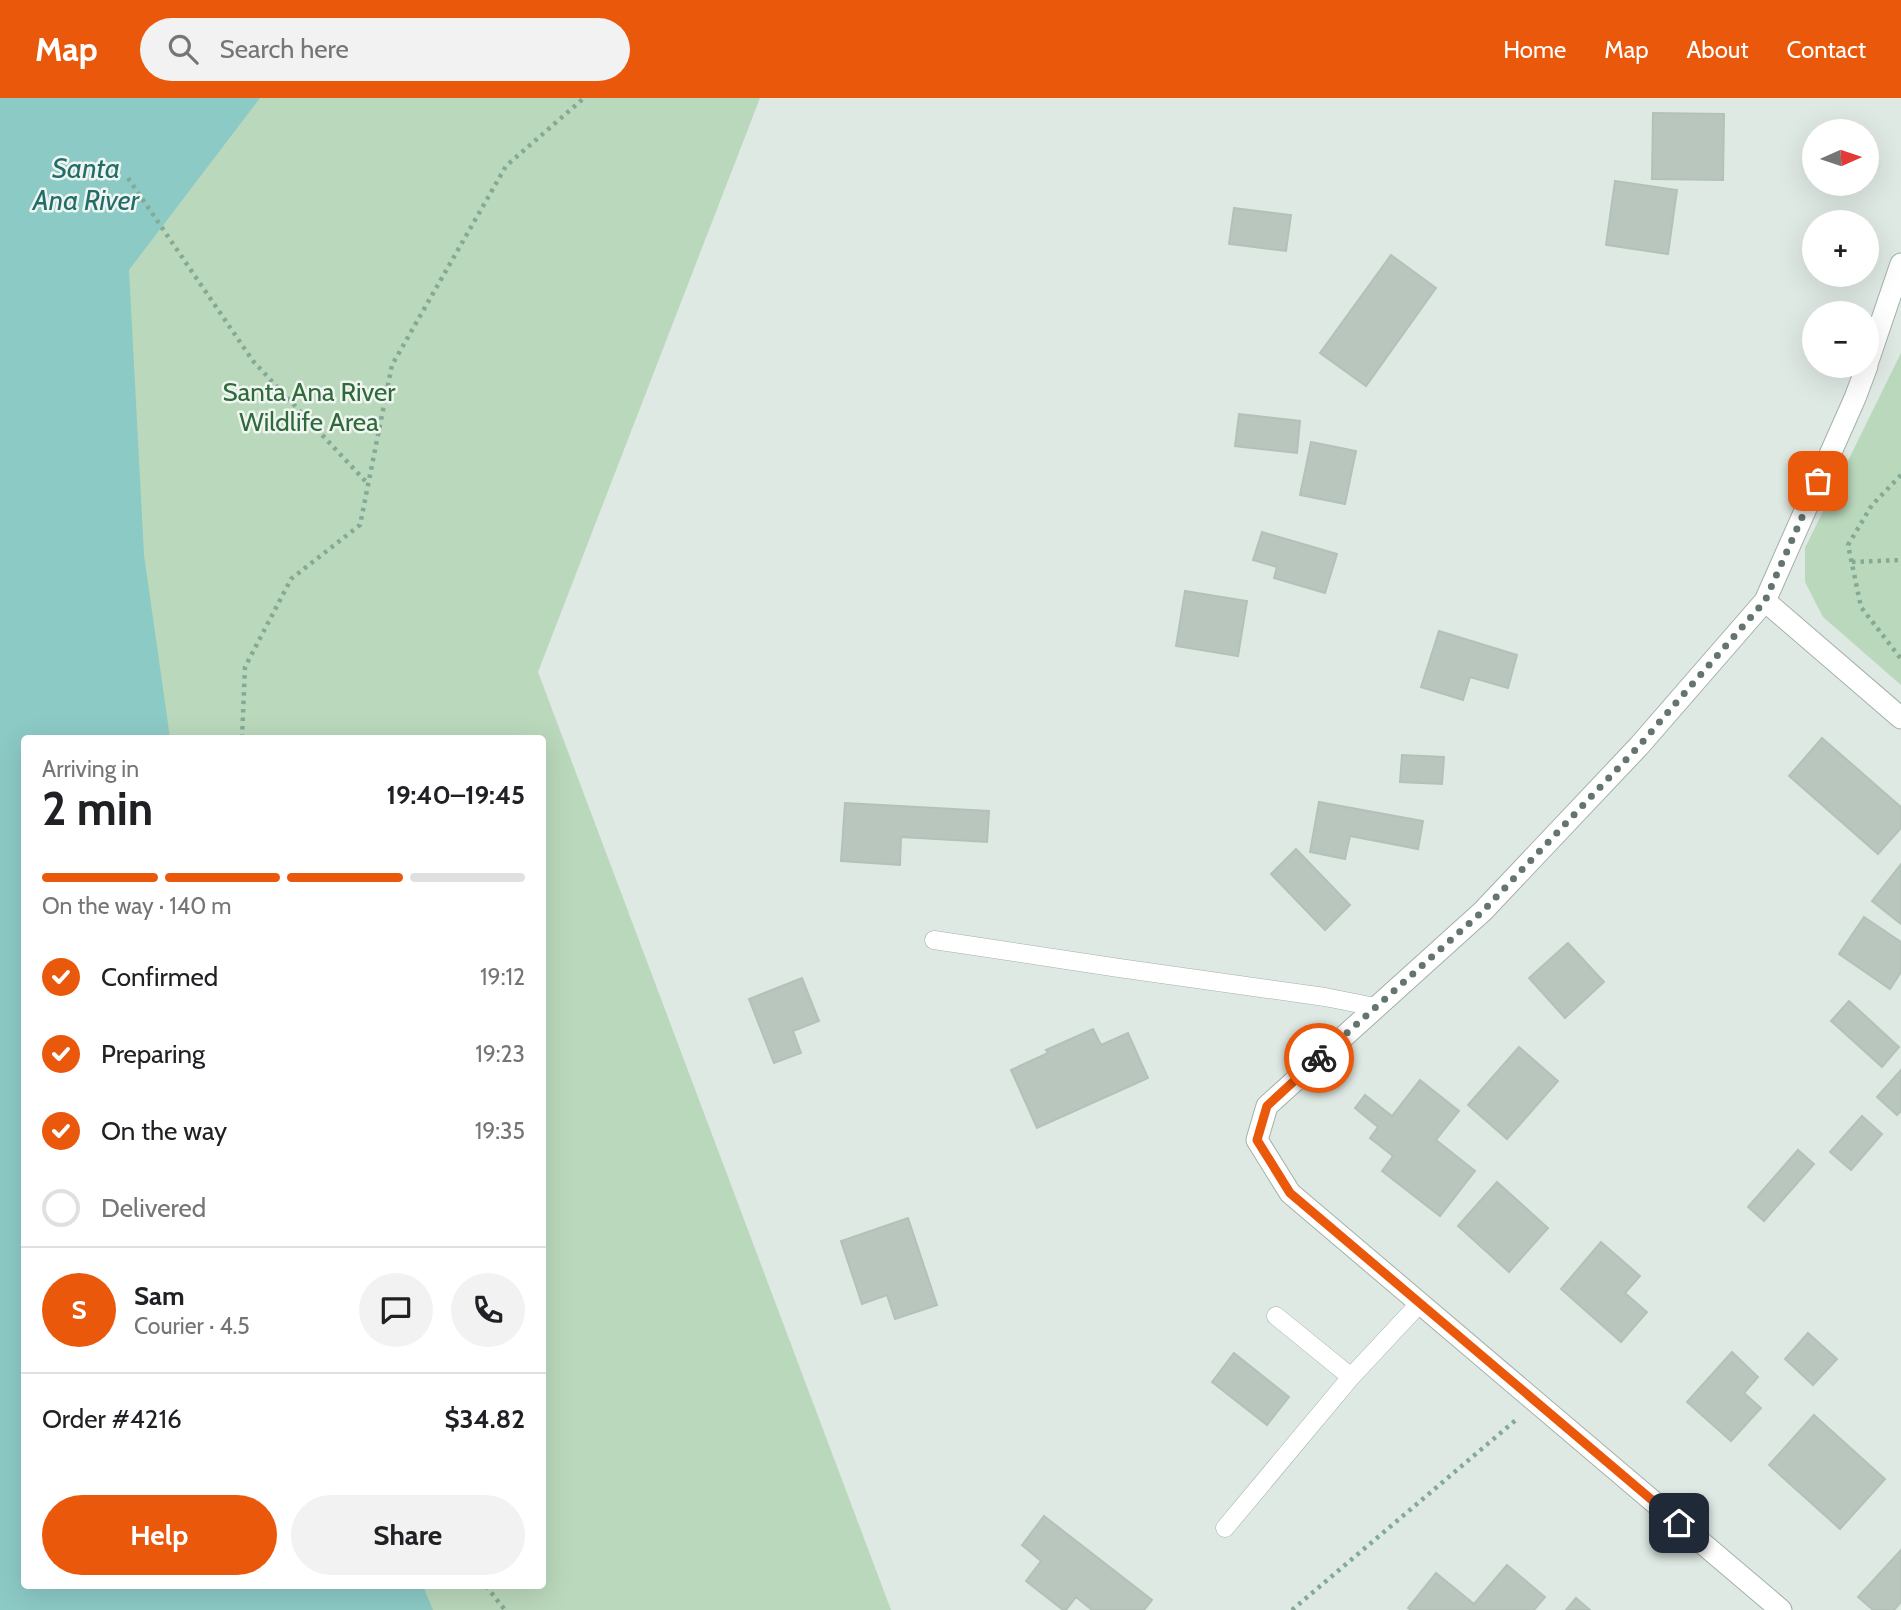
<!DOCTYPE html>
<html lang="en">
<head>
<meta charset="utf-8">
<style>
  :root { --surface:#fff; --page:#f2f2f2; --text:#202124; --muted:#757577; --line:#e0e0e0; --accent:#ea580c }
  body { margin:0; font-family:Cabin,sans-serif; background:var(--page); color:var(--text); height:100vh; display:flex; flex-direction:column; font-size:26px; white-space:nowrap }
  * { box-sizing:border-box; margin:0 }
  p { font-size:23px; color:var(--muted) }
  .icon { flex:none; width:38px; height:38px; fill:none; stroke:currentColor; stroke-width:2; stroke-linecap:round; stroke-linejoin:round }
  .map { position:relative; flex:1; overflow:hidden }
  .details { position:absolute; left:21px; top:637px; width:525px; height:854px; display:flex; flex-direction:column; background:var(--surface); border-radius:7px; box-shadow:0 7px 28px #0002 }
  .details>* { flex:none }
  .needle { width:46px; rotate:87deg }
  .controls { position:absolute; left:1802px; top:21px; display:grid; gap:14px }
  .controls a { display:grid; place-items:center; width:77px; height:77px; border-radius:50%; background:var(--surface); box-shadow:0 7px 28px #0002; font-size:35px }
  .pin { position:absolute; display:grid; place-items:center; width:60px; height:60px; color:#fff; margin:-30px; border-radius:14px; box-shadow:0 4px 10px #0006 }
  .courier { position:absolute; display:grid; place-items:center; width:70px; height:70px; margin:-35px; border:5px solid #ea580c; border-radius:50%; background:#fff; color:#222; box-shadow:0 2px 9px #0007 }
  .head em { font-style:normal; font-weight:700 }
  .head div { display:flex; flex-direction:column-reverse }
  .head { display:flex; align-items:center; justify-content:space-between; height:119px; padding:0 21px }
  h1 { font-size:46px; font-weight:700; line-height:52px }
  .bar { display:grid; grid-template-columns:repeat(4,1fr); gap:10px 7px; align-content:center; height:84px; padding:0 21px }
  .bar i { height:9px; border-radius:5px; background:var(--line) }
  .bar .current { background:var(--accent) }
  .bar p { grid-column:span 4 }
  .line { display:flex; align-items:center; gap:18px; padding:0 21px; border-top:2px solid var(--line) }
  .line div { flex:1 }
  .round { display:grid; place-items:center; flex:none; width:74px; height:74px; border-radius:37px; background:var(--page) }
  ol { padding:0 21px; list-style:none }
  li { display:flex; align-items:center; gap:21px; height:77px }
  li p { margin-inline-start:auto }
  li .icon { padding:7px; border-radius:50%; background:var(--accent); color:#fff; stroke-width:4 }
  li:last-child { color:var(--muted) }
  li i { width:38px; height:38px; border:4px solid var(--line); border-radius:50% }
  .primary-button { display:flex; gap:14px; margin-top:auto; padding:14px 21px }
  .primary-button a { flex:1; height:80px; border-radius:42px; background:var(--accent); color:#fff; font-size:28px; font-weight:700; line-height:80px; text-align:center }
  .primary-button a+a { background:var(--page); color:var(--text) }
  header { display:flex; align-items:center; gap:42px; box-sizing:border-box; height:98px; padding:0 35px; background:var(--accent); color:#fff }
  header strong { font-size:33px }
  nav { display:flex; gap:38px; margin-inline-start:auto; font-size:24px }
  .search { width:490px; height:63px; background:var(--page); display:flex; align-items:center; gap:18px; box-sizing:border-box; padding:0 24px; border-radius:38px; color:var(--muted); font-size:26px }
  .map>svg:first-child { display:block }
  .green { fill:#bad8bb; fill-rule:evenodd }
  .water { fill:#8ccac6 }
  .building { fill:#b8c6be; stroke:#b3c2b8; stroke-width:2 }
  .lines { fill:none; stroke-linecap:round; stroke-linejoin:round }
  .service-casing { stroke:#a3b0a9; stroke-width:19 }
  .minor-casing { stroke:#a3b0a9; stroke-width:23 }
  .path { stroke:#83aa95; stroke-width:4.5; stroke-dasharray:3.5 5; stroke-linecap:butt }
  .service { stroke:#fff; stroke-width:18 }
  .minor { stroke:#fff; stroke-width:21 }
  .done { stroke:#64756d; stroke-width:7; stroke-dasharray:0 12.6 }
  .route { stroke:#ea580c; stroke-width:9 }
  .labels { text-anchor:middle; stroke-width:5; stroke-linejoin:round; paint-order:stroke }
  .park-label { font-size:26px; fill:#306a3a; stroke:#eff6f1 }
  .water-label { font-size:28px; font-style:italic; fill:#226d69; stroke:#eff6f1 }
</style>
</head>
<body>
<header>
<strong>Map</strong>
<div class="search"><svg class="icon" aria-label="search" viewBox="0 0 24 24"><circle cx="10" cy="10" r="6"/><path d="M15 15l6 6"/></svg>Search here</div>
<nav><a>Home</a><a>Map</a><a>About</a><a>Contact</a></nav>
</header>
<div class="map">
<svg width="1901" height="1512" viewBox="0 0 1901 1512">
  <rect width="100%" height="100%" fill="#dfe9e3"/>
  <path class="green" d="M0 0H760L538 574 891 1512H0ZM24 640H542V1488H24Z
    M1901 255V587L1823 519 1805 484V450Z"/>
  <path class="water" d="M0 0H260L129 172 144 457 170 640H24V1488H423L433 1512H0Z"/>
  <path class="building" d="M1653 15 1724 16 1723 82 1652 81Z
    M1615 83 1677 92 1668 156 1606 147Z
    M1234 110 1291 117 1286 153 1229 146Z
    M1391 157 1436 190 1366 288 1320 255Z
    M1239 316 1300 323 1297 355 1235 348Z
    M1311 344 1356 353 1345 406 1300 397Z
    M1262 434 1337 456 1325 495 1274 480 1277 469 1253 462Z
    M1185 493 1247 503 1238 558 1176 548Z
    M1439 533 1517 557 1508 590 1470 579 1463 602 1421 589Z
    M1822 640 1901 709V730L1878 756 1789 678Z
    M1402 657 1444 659 1442 686 1400 684Z
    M1319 704 1423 723 1418 751 1350 738 1345 761 1310 754Z
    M845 705 989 713 987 744 901 739 900 767 841 763Z
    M1296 751 1350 807 1325 832 1271 776Z
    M1901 766V826L1872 803Z
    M1864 819 1901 844V874L1890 891 1839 856Z
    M1568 845 1604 884 1565 920 1529 880Z
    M802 880 819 923 793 933 801 955 774 965 749 901Z
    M1849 903 1899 949 1882 969 1831 923Z
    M1093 931 1101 947 1128 935 1148 980 1037 1030 1011 972 1048 955 1046 952Z
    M1519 949 1558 983 1507 1041 1468 1007Z
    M1901 972V1013L1897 1017 1877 999Z
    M1420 982 1459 1013 1436 1042 1475 1073 1440 1118 1382 1073 1393 1058 1370 1040 1378 1029 1355 1010 1365 997 1392 1018Z
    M1862 1018 1882 1036 1851 1072 1830 1054Z
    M1798 1052 1814 1066 1764 1123 1748 1109Z
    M1497 1084 1548 1130 1509 1174 1458 1128Z
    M908 1120 937 1207 895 1221 887 1197 862 1206 841 1143Z
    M1601 1144 1640 1178 1625 1195 1647 1214 1621 1244 1561 1191Z
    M1808 1235 1837 1261 1813 1287 1785 1261Z
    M1732 1254 1758 1279 1744 1295 1761 1310 1731 1343 1687 1304Z
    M1234 1255 1289 1299 1267 1327 1212 1284Z
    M1814 1317 1885 1381 1840 1431 1769 1367Z
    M1044 1418 1152 1502 1144 1512H1092L1076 1499 1066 1512H1063L1026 1483 1041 1463 1022 1447Z
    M1901 1452V1504L1894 1512H1873L1858 1499Z
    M1507 1467 1545 1499 1534 1512H1411L1408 1510 1436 1475 1474 1506Z
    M1576 1500 1590 1512H1566Z"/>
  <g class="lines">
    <defs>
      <path id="service" d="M934 842 1119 870 1325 899 1375 909
        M1276 1218 1351 1279
        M1225 1430 1351 1279 1420 1205"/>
      <path id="minor" d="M1867 266 1901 166
        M1765 503 1901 620
        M1781 1512 1290 1095 1257 1042 1267 1008 1483 813 1639 648 1765 503 1855 300 1867 268"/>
    </defs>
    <use href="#service" class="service-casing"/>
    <use href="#minor" class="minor-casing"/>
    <path class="path" d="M128 80 253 263 368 386
      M1901 377 1872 407 1848 447 1861 509 1901 561
      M1852 464 1901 462
      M242 640 245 569 291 481 360 427 392 267 506 68 584 0
      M486 1488 505 1512
      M1292 1512 1517 1321"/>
    <use href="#service" class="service"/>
    <use href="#minor" class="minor"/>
  </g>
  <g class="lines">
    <path class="done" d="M1319 960 1483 813 1639 648 1675 606 1765 503 1818 383"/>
    <path class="route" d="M1319 960 1267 1008 1257 1042 1290 1095 1679 1425"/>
  </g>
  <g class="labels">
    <g class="park-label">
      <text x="309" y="303">Santa Ana River<tspan x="309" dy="30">Wildlife Area</tspan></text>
    </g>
    <g class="water-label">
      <text x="86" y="80">Santa<tspan x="86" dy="32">Ana River</tspan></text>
    </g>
  </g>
</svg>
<div class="controls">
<a><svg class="needle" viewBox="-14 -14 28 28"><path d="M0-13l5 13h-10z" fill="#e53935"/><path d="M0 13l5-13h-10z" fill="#757577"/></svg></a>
<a>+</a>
<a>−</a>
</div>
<div class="pin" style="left:1818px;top:383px;background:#ea580c"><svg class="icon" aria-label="bag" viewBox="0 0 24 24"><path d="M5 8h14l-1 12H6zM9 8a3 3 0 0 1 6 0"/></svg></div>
<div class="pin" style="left:1679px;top:1425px;background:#1f2937"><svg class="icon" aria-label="home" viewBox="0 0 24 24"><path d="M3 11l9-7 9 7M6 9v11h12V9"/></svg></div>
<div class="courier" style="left:1319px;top:960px"><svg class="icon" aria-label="bike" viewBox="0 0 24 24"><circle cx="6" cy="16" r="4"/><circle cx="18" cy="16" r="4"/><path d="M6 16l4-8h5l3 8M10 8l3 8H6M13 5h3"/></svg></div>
<section class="details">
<div class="head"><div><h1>2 min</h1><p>Arriving in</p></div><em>19:40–19:45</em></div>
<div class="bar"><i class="current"></i><i class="current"></i><i class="current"></i><i></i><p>On the way · 140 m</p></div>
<ol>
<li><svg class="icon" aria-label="check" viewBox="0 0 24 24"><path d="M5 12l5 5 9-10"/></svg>Confirmed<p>19:12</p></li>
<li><svg class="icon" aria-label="check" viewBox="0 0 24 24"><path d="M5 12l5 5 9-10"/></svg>Preparing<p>19:23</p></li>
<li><svg class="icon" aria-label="check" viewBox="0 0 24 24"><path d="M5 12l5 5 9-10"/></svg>On the way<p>19:35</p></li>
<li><i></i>Delivered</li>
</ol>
<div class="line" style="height:126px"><b class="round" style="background:var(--accent);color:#fff">S</b><div><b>Sam</b><p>Courier · 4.5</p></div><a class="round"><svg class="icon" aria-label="chat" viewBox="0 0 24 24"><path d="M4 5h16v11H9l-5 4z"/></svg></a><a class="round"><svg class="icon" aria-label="phone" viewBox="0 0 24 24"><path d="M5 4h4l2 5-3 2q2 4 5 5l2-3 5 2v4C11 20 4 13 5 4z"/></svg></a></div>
<div class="line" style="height:91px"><div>Order #4216</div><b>$34.82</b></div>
<div class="primary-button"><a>Help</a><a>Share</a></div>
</section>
</div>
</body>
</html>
